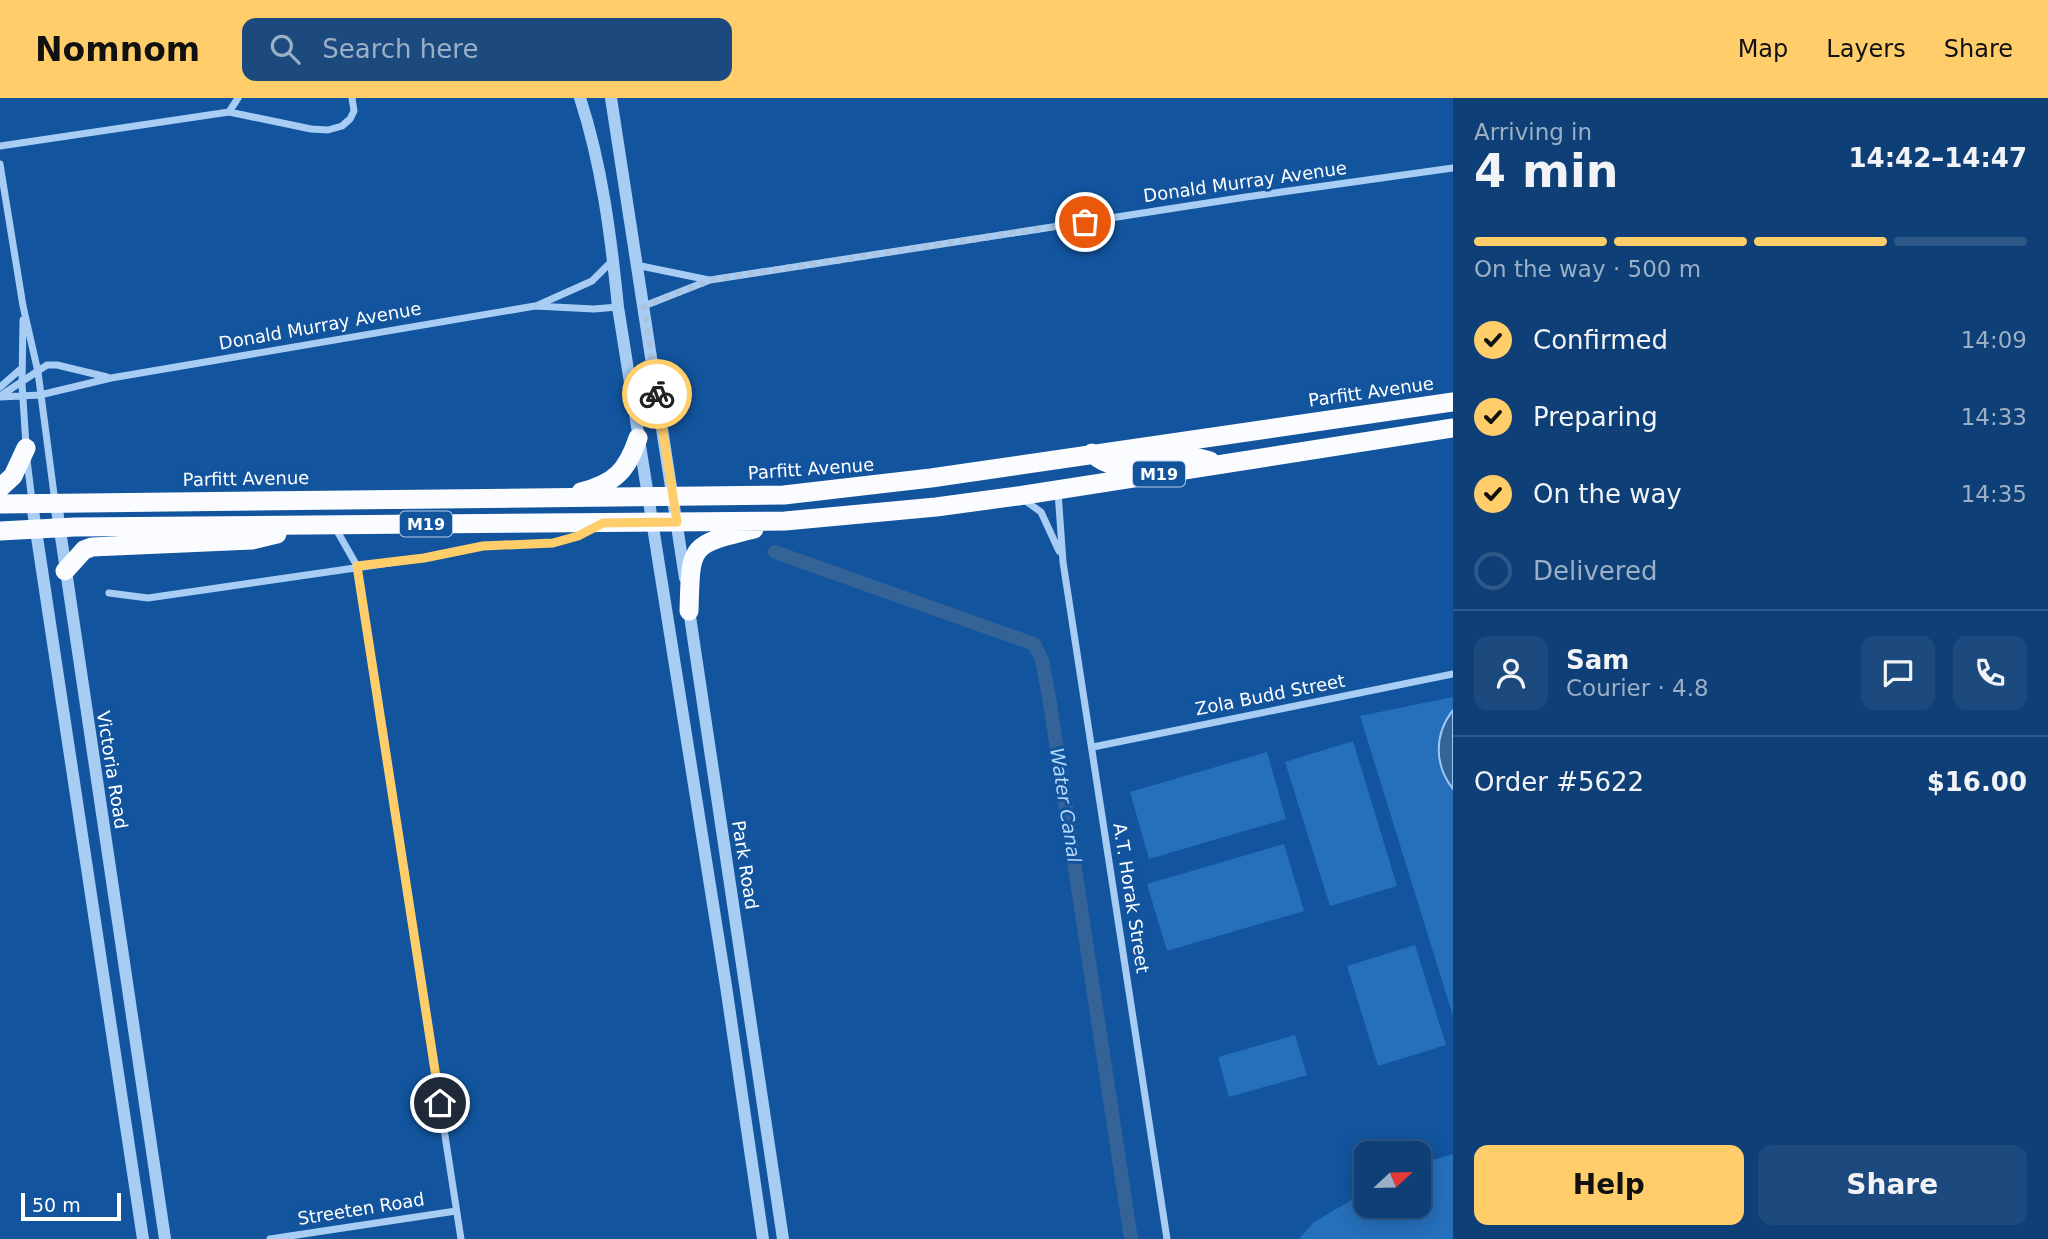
<!DOCTYPE html>
<html lang="en">
<head>
<meta charset="utf-8">
<style>
  :root { --surface:#0e3f76; --page:#1c4a7e; --text:#f1f3f6; --muted:#9bafc5; --line:#2e5888; --accent:#ffce6b }
  body { margin:0; font-family:"DejaVu Sans",sans-serif; background:var(--page); color:var(--text); height:100vh; display:flex; flex-direction:column; font-size:26px; white-space:nowrap }
  * { box-sizing:border-box; margin:0 }
  p { font-size:23px; color:var(--muted) }
  .icon { flex:none; width:38px; height:38px; fill:none; stroke:currentColor; stroke-width:2; stroke-linecap:round; stroke-linejoin:round }
  .map { position:relative; flex:1; overflow:hidden }
  .side { display:flex; flex-direction:column; background:var(--surface); width:595px }
  .side>* { flex:none }
  .needle { width:46px; rotate:68deg }
  .buttons { position:absolute; left:1354px; top:1043px; display:grid; gap:14px }
  .buttons a { display:grid; place-items:center; width:77px; height:77px; border-radius:14px; background:var(--surface); box-shadow:0 4px 18px #0003,0 0 0 2px var(--line); font-size:35px }
  .scale { position:absolute; left:21px; bottom:18px; width:100px; box-sizing:border-box; padding-left:7px; border:4px solid #fff; border-top:0; font-size:19px; line-height:24px; white-space:nowrap; color:#fff; -webkit-text-stroke:5px #12549d; paint-order:stroke }
  .pin { position:absolute; display:grid; place-items:center; width:60px; height:60px; color:#fff; margin:-30px; border:4px solid #fff; border-radius:50%; box-shadow:0 2px 7px #0007 }
  .courier { position:absolute; display:grid; place-items:center; width:70px; height:70px; margin:-35px; border:5px solid #ffce6b; border-radius:50%; background:#fff; color:#222; box-shadow:0 2px 9px #0007 }
  .overview em { font-style:normal; font-weight:600 }
  .overview div { display:flex; flex-direction:column-reverse }
  .overview { display:flex; align-items:center; justify-content:space-between; height:119px; padding:0 21px }
  h1 { font-size:46px; font-weight:600; line-height:52px }
  .bar { display:grid; grid-template-columns:repeat(4,1fr); gap:10px 7px; align-content:center; height:84px; padding:0 21px }
  .bar i { height:9px; border-radius:5px; background:var(--line) }
  .bar .on { background:var(--accent) }
  .bar p { grid-column:span 4 }
  .line { display:flex; align-items:center; gap:18px; padding:0 21px; border-top:2px solid var(--line) }
  .line div { flex:1 }
  .round { display:grid; place-items:center; flex:none; width:74px; height:74px; border-radius:14px; background:var(--page) }
  ol { padding:0 21px; list-style:none }
  li { display:flex; align-items:center; gap:21px; height:77px }
  li p { margin-inline-start:auto }
  li .icon { padding:7px; border-radius:50%; background:var(--accent); color:#111; stroke-width:4 }
  li:last-child { color:var(--muted) }
  li i { width:38px; height:38px; border:4px solid var(--line); border-radius:50% }
  .primary-button { display:flex; gap:14px; margin-top:auto; padding:14px 21px }
  .primary-button a { flex:1; height:80px; border-radius:14px; background:var(--accent); color:#111; font-size:28px; font-weight:600; line-height:80px; text-align:center }
  .primary-button a+a { background:var(--page); color:var(--text) }
  header { display:flex; align-items:center; gap:42px; box-sizing:border-box; height:98px; padding:0 35px; background:var(--accent); color:#111 }
  header strong { font-size:33px }
  nav { display:flex; gap:38px; margin-inline-start:auto; font-size:24px }
  .search { width:490px; height:63px; background:var(--page); display:flex; align-items:center; gap:18px; box-sizing:border-box; padding:0 24px; border-radius:14px; color:var(--muted); font-size:26px }
  main { display:flex; flex:1; min-height:0 }
  .map>svg:first-child { display:block }
  .green { fill:#256fbb }
  .water { fill:#346398; stroke:#9ac9f7; stroke-width:2 }
  .lines { fill:none; stroke-linecap:round; stroke-linejoin:round }
  .canal { stroke:#346398; stroke-width:14 }
  .minor { stroke:#a8cdf4; stroke-width:7 }
  .tertiary { stroke:#a8cdf4; stroke-width:12 }
  .trunk { stroke:#fafcff; stroke-width:19 }
  .done { stroke:#acc3dd; stroke-width:7; stroke-dasharray:0 12.6 }
  .route { stroke:#ffce6b; stroke-width:9 }
  .labels { text-anchor:middle; stroke-width:6; stroke-linejoin:round; paint-order:stroke }
  .shield { fill:#12549d; stroke:#b8cce2; stroke-width:2 }
  .shield-label { font-size:16px; font-weight:bold; fill:#fff }
  .street-label { font-size:18px; fill:#fff; stroke:#12549d }
  .water-label { font-size:19px; font-style:italic; fill:#b4d7fb; stroke:#12549d }
</style>
</head>
<body>
<header>
<strong>Nomnom</strong>
<div class="search"><svg class="icon" aria-label="search" viewBox="0 0 24 24"><circle cx="10" cy="10" r="6"/><path d="M15 15l6 6"/></svg>Search here</div>
<nav><a>Map</a><a>Layers</a><a>Share</a></nav>
</header>
<main>
<div class="map">
<svg width="1453" height="1141" viewBox="0 0 1453 1141">
  <rect width="100%" height="100%" fill="#12549d"/>
  <path class="green" d="M1453 599V918L1360 618Z
    M1353 643 1397 788 1330 808 1285 664Z
    M1267 654 1286 721 1149 761 1130 694Z
    M1284 746 1304 813 1167 853 1147 786Z
    M1415 847 1446 947 1378 968 1347 868Z
    M1295 937 1307 977 1229 999 1218 959Z
    M1453 1056V1141H1299L1314 1124 1367 1093V1108H1419V1066Z"/>
  <path class="water" d="M1453 612V691C1434 667 1434 636 1453 612Z"/>
  <g class="lines">
    <path class="canal" d="M775 454 1034 546 1042 562 1050 605 1131 1141"/>
    <path class="minor" d="M229 14 238 0
      M0 48 229 14 311 31 328 32 342 28 350 21 354 13 352 0
      M0 66 23 208 38 274 55 404
      M636 167 709 182
      M536 208 592 183 613 162
      M644 208 710 182 1246 99 1453 70
      M23 222 22 286 26 347
      M0 289 22 270
      M0 298 47 267H57L107 279
      M0 299 40 297 111 280 535 208 594 211 618 209
      M27 362 32 403
      M1058 394 1063 464 1167 1141
      M1023 401 1041 414 1059 453
      M336 431 357 468 461 1141
      M109 495 148 500 424 460 483 448 553 445 578 438 593 430
      M1093 649 1453 576
      M270 1141 456 1113"/>
    <path class="tertiary" d="M580 0C602 67 611 139 618 209L726 888 763 1141
      M611 0 685 480
      M56 405 165 1141
      M32 406 143 1141
      M688 505 783 1141"/>
    <path class="trunk" d="M1092 355C1117 380 1152 360 1183 359 1192 358 1202 361 1210 363
      M0 390 13 378 26 350
      M581 394C615 385 627 373 638 340
      M0 406 784 397 931 380 1453 304
      M0 433 75 429 785 423 936 409 1018 398 1453 330
      M65 473 84 452 92 449 252 442 277 436
      M689 513C691 447 688 447 754 431"/>
  </g>
  <g class="lines">
    <path class="done" d="M657 296 644 208 710 182 1085 124"/>
    <path class="route" d="M440 1005 357 468 424 460 483 448 553 445 578 438 603 425 677 424 657 296"/>
  </g>
  <g class="labels">
    <g class="shield">
      <rect x="1133" y="363.5" width="52" height="25" rx="5"/>
      <rect x="400" y="413.5" width="52" height="25" rx="5"/>
    </g>
    <g class="shield-label">
      <text x="1159" y="382">M19</text>
      <text x="426" y="432">M19</text>
    </g>
    <g class="street-label">
      <text transform="translate(1245 84) rotate(-8)" y="6">Donald Murray Avenue</text>
      <text transform="translate(320 228) rotate(-10)" y="6">Donald Murray Avenue</text>
      <text transform="translate(1371 294) rotate(-8)" y="6">Parfitt Avenue</text>
      <text transform="translate(811 371) rotate(-4)" y="6">Parfitt Avenue</text>
      <text transform="translate(246 381) rotate(-1)" y="6">Parfitt Avenue</text>
      <text transform="translate(1270 597) rotate(-11)" y="6">Zola Budd Street</text>
      <text transform="translate(112 672) rotate(81)" y="6">Victoria Road</text>
      <text transform="translate(745 767) rotate(81)" y="6">Park Road</text>
      <text transform="translate(1131 800) rotate(81)" y="6">A.T. Horak Street</text>
      <text transform="translate(361 1111) rotate(-9)" y="6">Streeten Road</text>
    </g>
    <g class="water-label">
      <text transform="translate(1066 707) rotate(81)" y="7">Water Canal</text>
    </g>
  </g>
</svg>
<div class="buttons">
<a><svg class="needle" viewBox="-14 -14 28 28"><path d="M0-13l5 13h-10z" fill="#e53935"/><path d="M0 13l5-13h-10z" fill="#9bafc5"/></svg></a>
</div>
<div class="scale">50 m</div>
<div class="pin" style="left:1085px;top:124px;background:#ea580c"><svg class="icon" aria-label="bag" viewBox="0 0 24 24"><path d="M5 8h14l-1 12H6zM9 8a3 3 0 0 1 6 0"/></svg></div>
<div class="pin" style="left:440px;top:1005px;background:#1f2937"><svg class="icon" aria-label="home" viewBox="0 0 24 24"><path d="M3 11l9-7 9 7M6 9v11h12V9"/></svg></div>
<div class="courier" style="left:657px;top:296px"><svg class="icon" aria-label="bike" viewBox="0 0 24 24"><circle cx="6" cy="16" r="4"/><circle cx="18" cy="16" r="4"/><path d="M6 16l4-8h5l3 8M10 8l3 8H6M13 5h3"/></svg></div>
</div>
<section class="side">
<div class="overview"><div><h1>4 min</h1><p>Arriving in</p></div><em>14:42–14:47</em></div>
<div class="bar"><i class="on"></i><i class="on"></i><i class="on"></i><i></i><p>On the way · 500 m</p></div>
<ol>
<li><svg class="icon" aria-label="check" viewBox="0 0 24 24"><path d="M5 12l5 5 9-10"/></svg>Confirmed<p>14:09</p></li>
<li><svg class="icon" aria-label="check" viewBox="0 0 24 24"><path d="M5 12l5 5 9-10"/></svg>Preparing<p>14:33</p></li>
<li><svg class="icon" aria-label="check" viewBox="0 0 24 24"><path d="M5 12l5 5 9-10"/></svg>On the way<p>14:35</p></li>
<li><i></i>Delivered</li>
</ol>
<div class="line" style="height:126px"><a class="round"><svg class="icon" aria-label="person" viewBox="0 0 24 24"><circle cx="12" cy="8" r="4"/><path d="M4 21q1-7 8-7t8 7"/></svg></a><div><b>Sam</b><p>Courier · 4.8</p></div><a class="round"><svg class="icon" aria-label="chat" viewBox="0 0 24 24"><path d="M4 5h16v11H9l-5 4z"/></svg></a><a class="round"><svg class="icon" aria-label="phone" viewBox="0 0 24 24"><path d="M5 4h4l2 5-3 2q2 4 5 5l2-3 5 2v4C11 20 4 13 5 4z"/></svg></a></div>
<div class="line" style="height:91px"><div>Order #5622</div><b>$16.00</b></div>
<div class="primary-button"><a>Help</a><a>Share</a></div>
</section>
</main>
</body>
</html>
